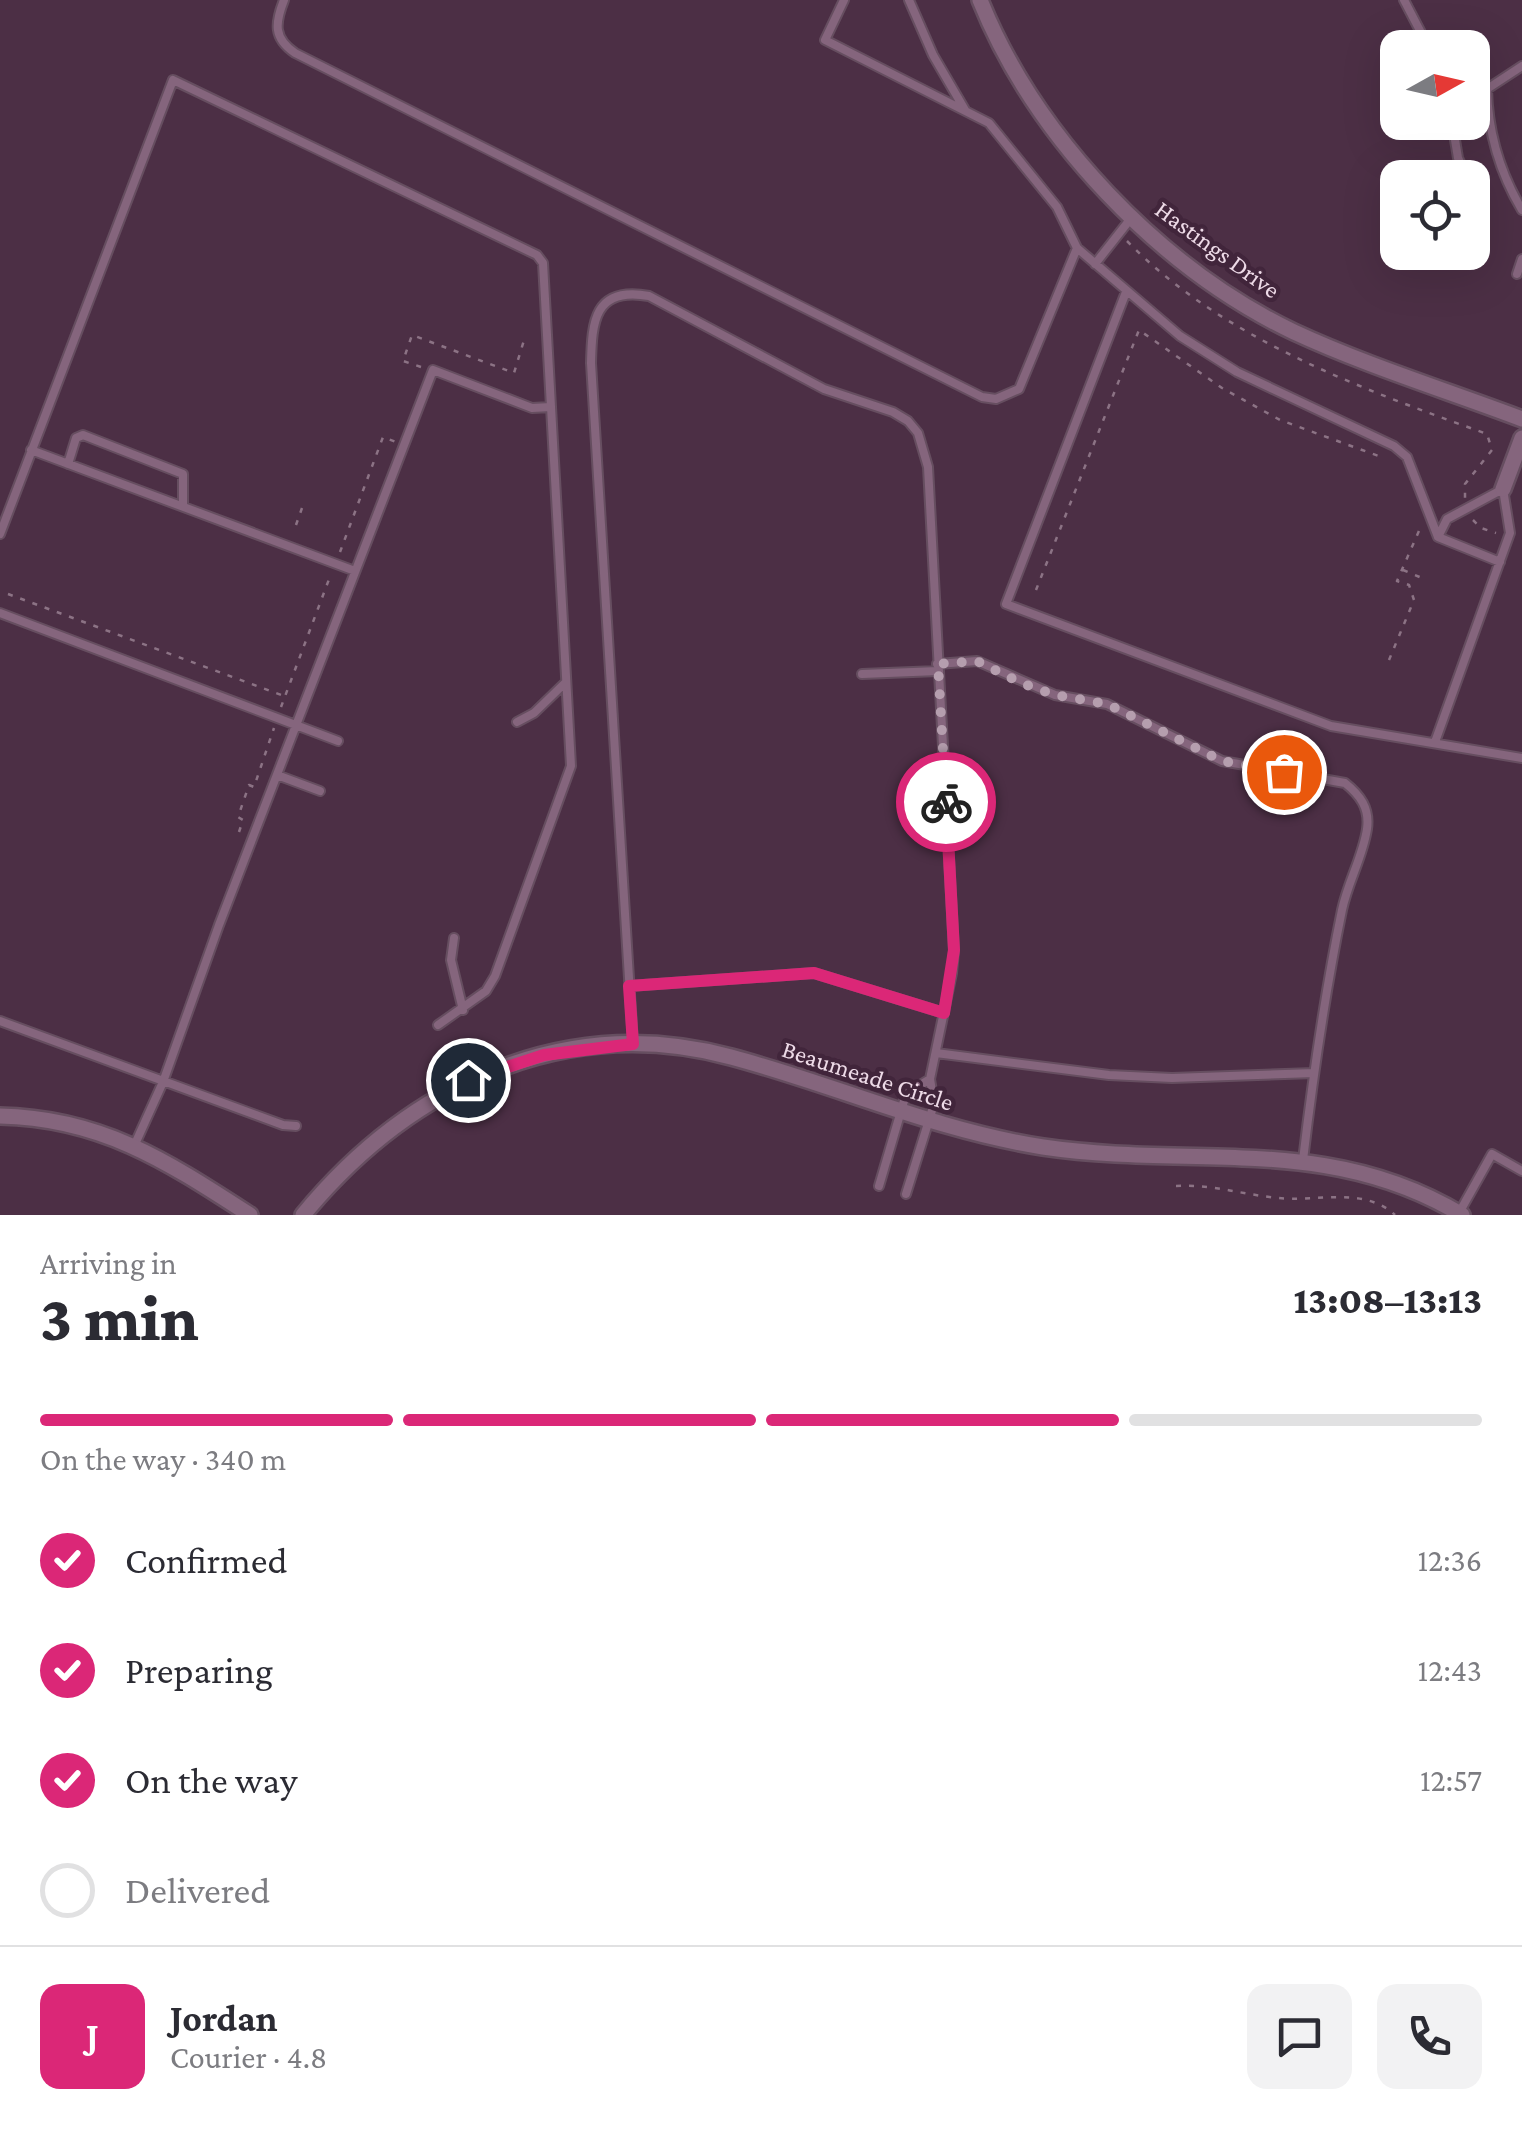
<!DOCTYPE html>
<html lang="en">
<head>
<meta charset="utf-8">
<style>
  :root { --surface:#fff; --page:#f2f2f3; --text:#2b2b33; --muted:#7c7c81; --line:#e1e1e2; --accent:#db2777 }
  body { margin:0; font-family:"Crimson Pro",serif; background:var(--page); color:var(--text); height:100vh; display:flex; flex-direction:column; font-size:38px; white-space:nowrap }
  * { box-sizing:border-box; margin:0 }
  p { font-size:32px; color:var(--muted) }
  .icon { flex:none; width:55px; height:55px; fill:none; stroke:currentColor; stroke-width:2; stroke-linecap:round; stroke-linejoin:round }
  .map { position:relative; height:1215px; overflow:hidden }
  .sheet { display:flex; flex-direction:column; background:var(--surface); flex:1 }
  .sheet>* { flex:none }
  .needle { width:65px; rotate:82deg }
  .controls { position:absolute; left:1380px; top:30px; display:grid; gap:20px }
  .controls a { display:grid; place-items:center; width:110px; height:110px; border-radius:20px; background:var(--surface); box-shadow:0 10px 40px #0002; font-size:50px }
  .pin { position:absolute; display:grid; place-items:center; width:85px; height:85px; color:#fff; margin:-42px; border:5px solid #fff; border-radius:50%; box-shadow:0 2px 10px #0007 }
  .courier { position:absolute; display:grid; place-items:center; width:100px; height:100px; margin:-50px; border:8px solid #db2777; border-radius:50%; background:#fff; color:#222; box-shadow:0 2px 12px #0007 }
  .summary em { font-style:normal; font-weight:800 }
  .summary div { display:flex; flex-direction:column-reverse }
  .summary { display:flex; align-items:center; justify-content:space-between; height:170px; padding:0 40px }
  h1 { font-size:65px; font-weight:800; line-height:75px }
  .bar { display:grid; grid-template-columns:repeat(4,1fr); gap:15px 10px; align-content:center; height:120px; padding:0 40px }
  .bar i { height:12px; border-radius:8px; background:var(--line) }
  .bar .selected { background:var(--accent) }
  .bar p { grid-column:span 4 }
  .line { display:flex; align-items:center; gap:25px; padding:0 40px; border-top:2px solid var(--line) }
  .line div { flex:1 }
  .round { display:grid; place-items:center; flex:none; width:105px; height:105px; border-radius:20px; background:var(--page) }
  ol { padding:0 40px; list-style:none }
  li { display:flex; align-items:center; gap:30px; height:110px }
  li p { margin-inline-start:auto }
  li .icon { padding:10px; border-radius:50%; background:var(--accent); color:#fff; stroke-width:4 }
  li:last-child { color:var(--muted) }
  li i { width:55px; height:55px; border:5px solid var(--line); border-radius:50% }
  .map>svg:first-child { display:block }
  .lines { fill:none; stroke-linecap:round; stroke-linejoin:round }
  .lane-casing { stroke:#664e60; stroke-width:12 }
  .street-casing { stroke:#664e60; stroke-width:20 }
  .path { stroke:#8c7385; stroke-width:2.5; stroke-dasharray:5 8; stroke-linecap:butt }
  .lane { stroke:#85657d; stroke-width:8 }
  .street { stroke:#85657d; stroke-width:15 }
  .done { stroke:#b59eae; stroke-width:10; stroke-dasharray:0 18 }
  .route { stroke:#db2777; stroke-width:12 }
  .labels { text-anchor:middle; stroke-width:9; stroke-linejoin:round; paint-order:stroke }
  .street-label { font-size:25px; fill:#eddae7; stroke:#41253b }
</style>
</head>
<body>
<div class="map">
<svg width="1522" height="1215" viewBox="0 0 1522 1215">
  <rect width="100%" height="100%" fill="#4c2f45"/>
  <g class="lines">
    <defs>
      <path id="lane" d="M284 0C275 23 273 38 295 53L982 397 996 399 1019 389 1077 248
        M844 0 825 40 989 123 1057 207 1077 248 1180 336 1237 372 1394 446 1407 457 1438 537 1500 562
        M909 0 933 55 965 110
        M1404 0 1429 48
        M1522 66 1487 89C1488 133 1500 173 1522 210
        M1452 122 1458 158 1467 178
        M1472 189 1483 213
        M1095 264 1132 217
        M1517 274 1522 259
        M1126 292 1006 604 1331 726 1522 758
        M31 450 355 571
        M68 464 76 438 83 435 183 474V506
        M0 534 173 80 537 255 543 263 571 766 495 976 486 991 438 1025
        M0 613 338 741
        M937 664 977 661 1055 695 1107 704 1222 761 1345 783C1360 795 1370 808 1367 829 1363 856 1348 882 1342 910 1325 993 1313 1076 1303 1160
        M862 674 938 671
        M517 722 534 713 566 682
        M1435 742 1510 533 1503 489 1447 519 1438 537
        M277 775 320 791
        M454 938 451 960 463 1010
        M629 986 814 973 944 1013
        M0 1021 283 1125 296 1126
        M633 1043 591 363C592 322 594 286 649 296L824 389 893 412 908 421 918 433 928 467 954 951 952 973 930 1079 934 1104 906 1194
        M936 1053 1109 1075 1172 1078 1314 1073
        M135 1144 163 1082 219 925 433 370 532 408 551 407
        M879 1186 906 1094 930 1079
        M1459 1213 1492 1154 1522 1171"/>
      <path id="street" d="M980 0C1035 137 1160 268 1294 332 1365 365 1448 391 1522 419
        M1503 489 1522 438
        M0 1116C102 1118 168 1162 250 1215
        M303 1215C409 1086 564 1012 731 1057 836 1085 934 1130 1043 1147 1191 1169 1326 1133 1462 1215"/>
    </defs>
    <use href="#lane" class="lane-casing"/>
    <use href="#street" class="street-casing"/>
    <path class="path" d="M1127 241C1222 339 1362 389 1487 434L1492 450 1465 484V498
      M421 367 403 361 412 335 514 373 525 337
      M1473 520 1481 528 1496 533
      M296 525 302 508
      M340 552 383 437 396 442
      M1403 570 1422 578
      M1036 590 1139 330 1222 388 1280 420 1384 458
      M8 594 284 696
      M1389 660 1414 600 1409 585 1397 581 1422 524
      M281 707 331 574
      M239 832 243 820 238 817 249 785 254 787 274 728
      M1176 1186C1212 1184 1244 1195 1279 1198 1316 1202 1364 1186 1395 1215"/>
    <use href="#lane" class="lane"/>
    <use href="#street" class="street"/>
  </g>
  <g class="lines">
    <path class="done" d="M946 802 938 664 977 661 1021 683 1055 695 1107 704 1222 761 1284 772"/>
    <path class="route" d="M468 1080 544 1055 633 1044 629 986 814 973 944 1013 954 950 946 802"/>
  </g>
  <g class="labels">
    <g class="street-label">
      <text transform="translate(1218 249) rotate(36)" y="9">Hastings Drive</text>
      <text transform="translate(868 1075) rotate(18)" y="9">Beaumeade Circle</text>
    </g>
  </g>
</svg>
<div class="controls">
<a><svg class="needle" viewBox="-14 -14 28 28"><path d="M0-13l5 13h-10z" fill="#e53935"/><path d="M0 13l5-13h-10z" fill="#7c7c81"/></svg></a>
<a><svg class="icon" aria-label="locate" viewBox="0 0 24 24"><circle cx="12" cy="12" r="6"/><path d="M12 2v4M12 18v4M2 12h4M18 12h4"/></svg></a>
</div>
<div class="pin" style="left:1284px;top:772px;background:#ea580c"><svg class="icon" aria-label="bag" viewBox="0 0 24 24"><path d="M5 8h14l-1 12H6zM9 8a3 3 0 0 1 6 0"/></svg></div>
<div class="pin" style="left:468px;top:1080px;background:#1f2937"><svg class="icon" aria-label="home" viewBox="0 0 24 24"><path d="M3 11l9-7 9 7M6 9v11h12V9"/></svg></div>
<div class="courier" style="left:946px;top:802px"><svg class="icon" aria-label="bike" viewBox="0 0 24 24"><circle cx="6" cy="16" r="4"/><circle cx="18" cy="16" r="4"/><path d="M6 16l4-8h5l3 8M10 8l3 8H6M13 5h3"/></svg></div>
</div>
<section class="sheet">
<div class="summary"><div><h1>3 min</h1><p>Arriving in</p></div><em>13:08–13:13</em></div>
<div class="bar"><i class="selected"></i><i class="selected"></i><i class="selected"></i><i></i><p>On the way · 340 m</p></div>
<ol>
<li><svg class="icon" aria-label="check" viewBox="0 0 24 24"><path d="M5 12l5 5 9-10"/></svg>Confirmed<p>12:36</p></li>
<li><svg class="icon" aria-label="check" viewBox="0 0 24 24"><path d="M5 12l5 5 9-10"/></svg>Preparing<p>12:43</p></li>
<li><svg class="icon" aria-label="check" viewBox="0 0 24 24"><path d="M5 12l5 5 9-10"/></svg>On the way<p>12:57</p></li>
<li><i></i>Delivered</li>
</ol>
<div class="line" style="height:180px"><b class="round" style="background:var(--accent);color:#fff">J</b><div><b>Jordan</b><p>Courier · 4.8</p></div><a class="round"><svg class="icon" aria-label="chat" viewBox="0 0 24 24"><path d="M4 5h16v11H9l-5 4z"/></svg></a><a class="round"><svg class="icon" aria-label="phone" viewBox="0 0 24 24"><path d="M5 4h4l2 5-3 2q2 4 5 5l2-3 5 2v4C11 20 4 13 5 4z"/></svg></a></div>
</section>
</body>
</html>
